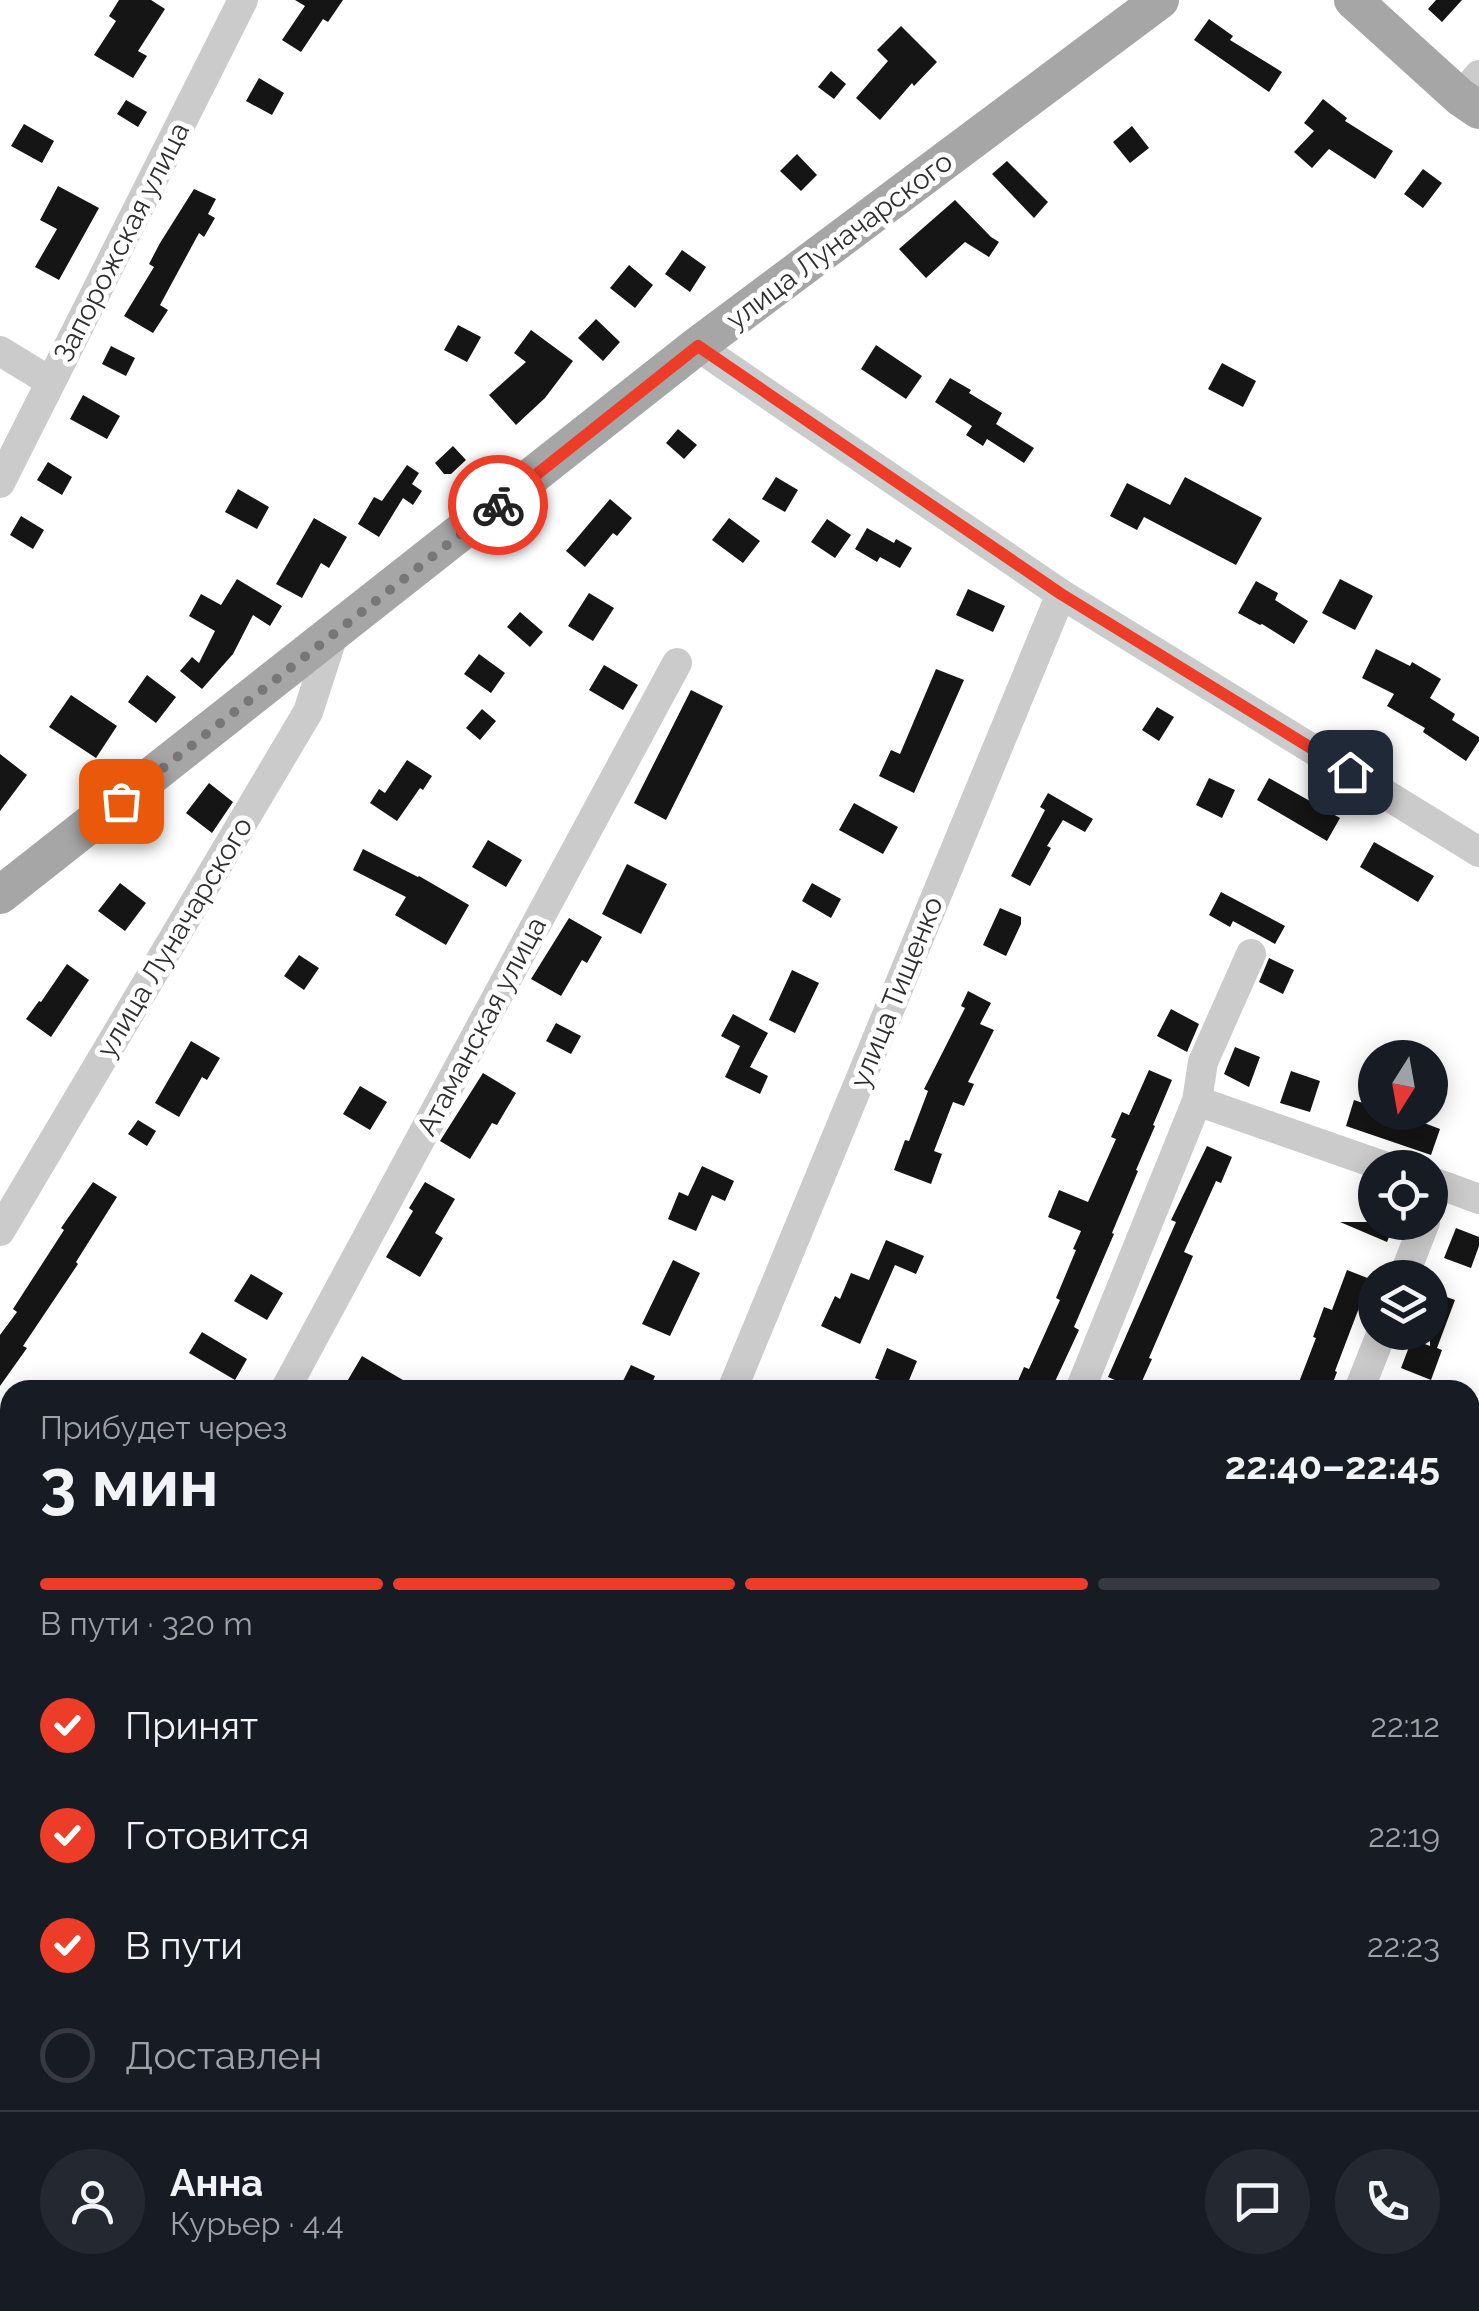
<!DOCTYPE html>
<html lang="ru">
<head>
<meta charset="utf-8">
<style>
  :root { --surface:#171b24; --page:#242831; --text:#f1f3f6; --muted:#9ea1a6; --line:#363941; --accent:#ed3d28 }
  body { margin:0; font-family:Raleway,sans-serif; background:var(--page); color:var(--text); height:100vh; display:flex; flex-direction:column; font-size:38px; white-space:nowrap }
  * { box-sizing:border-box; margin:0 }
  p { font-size:32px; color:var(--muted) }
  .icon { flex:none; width:55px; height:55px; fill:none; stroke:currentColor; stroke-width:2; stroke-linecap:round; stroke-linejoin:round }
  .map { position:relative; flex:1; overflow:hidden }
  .sheet { position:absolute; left:0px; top:1380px; width:1480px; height:932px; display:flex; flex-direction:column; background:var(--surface); border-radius:30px 30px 0 0; box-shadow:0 5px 25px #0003 }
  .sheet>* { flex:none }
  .needle { width:65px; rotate:191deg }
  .fabs { position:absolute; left:1358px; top:1040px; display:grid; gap:20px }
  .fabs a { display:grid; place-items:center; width:90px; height:90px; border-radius:50%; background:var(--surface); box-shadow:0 5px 25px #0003; font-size:50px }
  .pin { position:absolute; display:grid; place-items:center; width:85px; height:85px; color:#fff; margin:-42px; border-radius:20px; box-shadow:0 5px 15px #0006 }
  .courier { position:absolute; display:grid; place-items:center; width:100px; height:100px; margin:-50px; border:8px solid #ed3d28; border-radius:50%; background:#fff; color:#222; box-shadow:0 2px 12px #0007 }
  .summary em { font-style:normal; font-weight:700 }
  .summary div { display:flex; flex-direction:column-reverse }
  .summary { display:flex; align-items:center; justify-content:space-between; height:170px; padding:0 40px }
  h1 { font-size:65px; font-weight:700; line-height:75px }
  .bar { display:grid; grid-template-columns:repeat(4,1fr); gap:15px 10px; align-content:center; height:120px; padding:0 40px }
  .bar i { height:12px; border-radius:8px; background:var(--line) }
  .bar .selected { background:var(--accent) }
  .bar p { grid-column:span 4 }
  .line { display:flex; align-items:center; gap:25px; padding:0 40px; border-top:2px solid var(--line) }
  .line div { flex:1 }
  .round { display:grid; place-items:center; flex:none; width:105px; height:105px; border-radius:52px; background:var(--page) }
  ol { padding:0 40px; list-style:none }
  li { display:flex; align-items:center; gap:30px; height:110px }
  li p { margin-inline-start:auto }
  li .icon { padding:10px; border-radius:50%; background:var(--accent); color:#fff; stroke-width:4 }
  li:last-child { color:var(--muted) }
  li i { width:55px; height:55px; border:5px solid var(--line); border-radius:50% }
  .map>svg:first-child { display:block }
  .building { fill:#151515 }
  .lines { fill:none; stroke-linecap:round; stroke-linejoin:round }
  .minor { stroke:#cbcbcb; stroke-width:30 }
  .major { stroke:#a6a6a6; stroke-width:38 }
  .done { stroke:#777; stroke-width:10; stroke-dasharray:0 18 }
  .route { stroke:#ed3d28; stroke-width:12 }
  .labels { text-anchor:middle; stroke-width:10; stroke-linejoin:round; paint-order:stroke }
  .street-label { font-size:28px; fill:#2e2e2e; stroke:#fff }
</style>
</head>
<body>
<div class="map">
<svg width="1479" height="2311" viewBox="0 0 1479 2311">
  <rect width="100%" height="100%" fill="#fff"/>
  <path class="building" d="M119 0H151L165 9 138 51 147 56 133 78 94 55 116 21 109 16Z
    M295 0H343L328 22 323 19 301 52 282 40 305 6Z
    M1436 0H1462L1442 22 1428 9Z
    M1209 19 1233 36 1230 40 1282 72 1269 92 1194 40Z
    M901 26 937 62 914 86 912 83 880 120 856 98 888 61 877 50Z
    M831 71 846 84 834 99 818 87Z
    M259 78 284 93 272 115 246 101Z
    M1323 99 1347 118 1345 121 1393 151 1375 179 1329 149 1312 168 1294 152 1314 131 1304 123Z
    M126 100 147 112 138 127 117 114Z
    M24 124 54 141 42 163 11 146Z
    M1132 126 1149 148 1130 163 1113 142Z
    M797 154 817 175 801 191 780 171Z
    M1007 161 1048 202 1034 218 992 174Z
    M1423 169 1442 183 1423 208 1404 194Z
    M58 186 99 208 59 280 35 267 57 229 40 220Z
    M194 189 216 199 208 214 215 218 204 237 199 233 160 305 168 310 153 333 124 316 154 267 149 264 160 243Z
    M955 200 991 237 999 242 989 257 965 242 926 278 899 249Z
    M682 250 706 267 690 292 665 274Z
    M629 265 653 285 635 308 610 288Z
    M596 319 620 342 603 361 578 338Z
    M458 325 481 337 467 362 444 350Z
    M531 330 573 361 545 398 516 425 489 395 526 362 514 353Z
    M876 345 922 376 906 399 861 369Z
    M111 346 135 358 126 376 102 364Z
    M1222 363 1256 381 1243 407 1208 389Z
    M950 378 971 390 969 393 1002 413 996 424 1034 448 1024 463 987 439 983 446 966 435 972 426 935 402Z
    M83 395 120 416 107 439 70 419Z
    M678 429 697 445 684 459 666 443Z
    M453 446 466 460 451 474H444L435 463Z
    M48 462 72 477 62 495 37 480Z
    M407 465 419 473 412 484 422 491 413 505 403 498 379 537 358 524 374 497 382 501Z
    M776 477 798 490 785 512 762 499Z
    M1185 477 1262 518 1236 565 1144 517 1137 530 1110 516 1127 483 1170 505Z
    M238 489 269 507 257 529 225 512Z
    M610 499 632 518 617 536 613 533 585 567 566 551Z
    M21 516 44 530 33 549 10 535Z
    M314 518 347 537 329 568 321 563 302 598 276 584Z
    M729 518 760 541 743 563 712 540Z
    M827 519 851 535 835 558 811 542Z
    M867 528 894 543 896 539 912 548 900 568 880 557 877 562 855 549Z
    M237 579 282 606 270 626 253 615 233 654 202 689 180 671 192 657 199 663 215 631 189 616 201 594 221 605Z
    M1340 579 1373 596 1355 630 1322 613Z
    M1256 581 1278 593 1275 600 1308 621 1294 644 1262 624 1260 625 1238 613Z
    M968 589 1005 606 993 632 956 615Z
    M589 593 614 608 593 641 568 626Z
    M520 612 543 632 530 647 507 627Z
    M1376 649 1410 666 1412 662 1441 679 1430 698 1455 714 1452 720 1479 737V741L1466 761 1423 732 1425 728 1387 706 1394 694 1362 678Z
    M479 654 505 673 491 693 464 674Z
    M604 665 638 685 623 710 589 690Z
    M936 669 964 680 914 793 879 776 891 750 900 754Z
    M147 675 176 697 156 723 128 702Z
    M691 690 723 706 666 820 634 803Z
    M71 695 117 726 96 758 49 727Z
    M1157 707 1174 717 1159 741 1142 730Z
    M482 709 496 721 480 740 466 728Z
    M0 754 27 775 0 811Z
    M407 760 432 776 423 790 420 788 397 821 370 803 379 789 385 793Z
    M1209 778 1235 790 1222 818 1196 805Z
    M1269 778 1340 818 1327 841 1257 800Z
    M209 783 233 802 212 833 186 813Z
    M1048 793 1093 819 1085 832 1063 820 1047 846 1051 848 1030 886 1011 876 1045 810 1040 807Z
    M854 803 898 827 883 854 839 830Z
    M488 840 522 860 506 887 472 867Z
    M1374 842 1434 876 1418 902 1360 867Z
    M363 849 418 877 419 876 469 905 446 945 395 915 406 897 353 870Z
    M627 864 667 884 641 934 602 914Z
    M120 883 146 903 125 931 98 911Z
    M812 883 841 899 831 918 802 901Z
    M1221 892 1285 926 1275 944 1233 921 1230 927 1209 915Z
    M1000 908 1021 917V924L1006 956 983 945Z
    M569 918 602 937 587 963 582 960 561 996 531 979Z
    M299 955 319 968 304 990 284 976Z
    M1269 958 1294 970 1283 994 1259 982Z
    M67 964 89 980 51 1037 26 1019 39 1001 41 1002Z
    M792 970 819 983 795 1033 769 1020Z
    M968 991 991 1003 980 1024 994 1030 968 1082 974 1084 964 1106 953 1102 934 1151 942 1154 931 1184 894 1170 905 1140 909 1141 928 1091 924 1089 965 1008 961 1006Z
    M1171 1009 1199 1024 1187 1052 1157 1036Z
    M733 1014 768 1033 750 1067 768 1076 760 1094 725 1077 740 1046 721 1036Z
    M556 1023 581 1036 571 1054 546 1041Z
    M191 1041 220 1058 207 1080 202 1077 179 1117 155 1103Z
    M1235 1047 1260 1057 1249 1087 1224 1074Z
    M1149 1070 1172 1080 1153 1125 1155 1126 1136 1170 1138 1171 1112 1233 1114 1234 1074 1327 1079 1330 1051 1390H1014L1024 1367 1029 1369 1060 1300 1056 1298 1076 1250 1073 1249 1081 1231 1048 1217 1059 1190 1088 1202 1116 1139 1111 1137 1122 1112 1129 1115Z
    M1291 1071 1320 1081 1310 1112 1280 1103Z
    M483 1073 516 1093 497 1125 492 1123 470 1159 440 1141Z
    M360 1086 387 1102 370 1130 343 1114Z
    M1354 1100 1375 1107V1112H1395L1440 1129 1431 1155 1346 1126Z
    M138 1120 156 1131 147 1146 128 1134Z
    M1207 1146 1232 1157 1221 1183 1216 1181 1184 1252 1193 1256 1149 1358 1152 1359 1138 1390 1108 1377 1176 1222 1171 1220Z
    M702 1166 734 1181 725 1201 712 1195 696 1231 668 1219 679 1192 688 1196Z
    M93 1182 117 1197 76 1262 78 1264 23 1346 27 1348 0 1386V1335L17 1312 13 1309 64 1230 61 1228Z
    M425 1182 455 1199 435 1233 443 1238 420 1277 386 1257 413 1211 409 1208Z
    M1340 1222H1395L1387 1242Z
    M1456 1228 1479 1237V1246L1471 1268 1444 1258Z
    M886 1240 924 1256 916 1274 895 1265 860 1344 821 1326 835 1296 840 1299 851 1273 869 1280Z
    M673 1260 700 1273 670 1336 642 1324Z
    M1347 1270 1370 1279 1335 1371 1337 1372 1330 1390H1296L1316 1338 1313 1337 1324 1307 1332 1310Z
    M251 1274 283 1293 267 1320 234 1301Z
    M1430 1291 1455 1300 1437 1348 1442 1350 1431 1380 1401 1368 1412 1339 1430 1346Z
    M202 1332 247 1359 235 1380 189 1353Z
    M887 1348 917 1361 905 1390 875 1378Z
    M362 1356 420 1390H342Z
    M631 1365 655 1376 649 1390H631L621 1385Z"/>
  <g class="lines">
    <path class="minor" d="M1460 97 1479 75
      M697 346 1061 594 1479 852
      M0 351 51 382
      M0 483 243 0
      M1197 1101 1389 1168
      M1430 1181 1479 1199
      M0 1231 308 712 333 635
      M1403 1278 1425 1222
      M285 1390 677 663
      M732 1390 1061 594
      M1080 1390 1197 1101 1203 1062 1251 954
      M1359 1390 1382 1332
      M0 1763 10 1768
      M1470 1844 1479 1820
      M0 1951 10 1956
      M0 2256 10 2233
      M1143 2302 1159 2311
      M361 2311 364 2302
      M766 2311 770 2302
      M1289 2311 1292 2302"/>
    <path class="major" d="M1353 0 1460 97 1479 110
      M0 895 697 346 1160 0"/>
  </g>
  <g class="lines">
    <path class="done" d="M121 801 498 505"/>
    <path class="route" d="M498 505 698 346 1061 594 1350 772"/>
  </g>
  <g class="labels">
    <g class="street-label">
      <text transform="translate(839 240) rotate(-37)" y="10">улица Луначарского</text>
      <text transform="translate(121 242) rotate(-63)" y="10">Запорожская улица</text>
      <text transform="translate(174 937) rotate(-59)" y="10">улица Луначарского</text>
      <text transform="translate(896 992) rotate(-68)" y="10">улица Тищенко</text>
      <text transform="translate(481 1026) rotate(-62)" y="10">Атаманская улица</text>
    </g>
  </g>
</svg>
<div class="fabs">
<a><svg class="needle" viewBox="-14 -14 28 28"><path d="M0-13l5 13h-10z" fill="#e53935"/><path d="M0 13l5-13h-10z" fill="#9ea1a6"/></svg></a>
<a><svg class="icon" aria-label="locate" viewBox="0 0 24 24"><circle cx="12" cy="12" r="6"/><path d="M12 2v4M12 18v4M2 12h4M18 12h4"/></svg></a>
<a><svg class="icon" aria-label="layers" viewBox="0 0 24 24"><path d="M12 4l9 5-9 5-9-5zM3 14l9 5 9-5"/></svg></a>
</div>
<div class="pin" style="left:121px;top:801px;background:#ea580c"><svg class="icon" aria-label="bag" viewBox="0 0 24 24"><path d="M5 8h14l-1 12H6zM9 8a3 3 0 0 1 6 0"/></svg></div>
<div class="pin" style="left:1350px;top:772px;background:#1f2937"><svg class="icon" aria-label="home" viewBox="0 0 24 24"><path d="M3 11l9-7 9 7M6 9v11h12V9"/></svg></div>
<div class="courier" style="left:498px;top:505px"><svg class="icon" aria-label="bike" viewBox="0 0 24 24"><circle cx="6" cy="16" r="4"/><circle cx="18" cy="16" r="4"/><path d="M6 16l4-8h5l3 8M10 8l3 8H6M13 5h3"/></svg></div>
<section class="sheet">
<div class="summary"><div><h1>3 мин</h1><p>Прибудет через</p></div><em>22:40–22:45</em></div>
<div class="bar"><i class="selected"></i><i class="selected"></i><i class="selected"></i><i></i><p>В пути · 320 m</p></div>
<ol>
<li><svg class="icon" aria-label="check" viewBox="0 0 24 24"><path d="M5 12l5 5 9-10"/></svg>Принят<p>22:12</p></li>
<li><svg class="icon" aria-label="check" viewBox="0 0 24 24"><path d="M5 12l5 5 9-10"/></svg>Готовится<p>22:19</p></li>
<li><svg class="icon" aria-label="check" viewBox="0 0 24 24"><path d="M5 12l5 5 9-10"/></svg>В пути<p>22:23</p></li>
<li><i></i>Доставлен</li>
</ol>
<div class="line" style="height:180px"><a class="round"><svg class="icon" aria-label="person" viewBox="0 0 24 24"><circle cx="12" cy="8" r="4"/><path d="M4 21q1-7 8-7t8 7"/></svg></a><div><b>Анна</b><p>Курьер · 4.4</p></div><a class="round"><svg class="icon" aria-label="chat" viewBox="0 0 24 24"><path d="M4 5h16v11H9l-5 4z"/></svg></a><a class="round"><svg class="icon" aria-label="phone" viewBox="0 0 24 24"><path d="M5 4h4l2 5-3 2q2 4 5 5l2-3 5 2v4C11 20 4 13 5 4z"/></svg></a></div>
</section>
</div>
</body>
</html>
